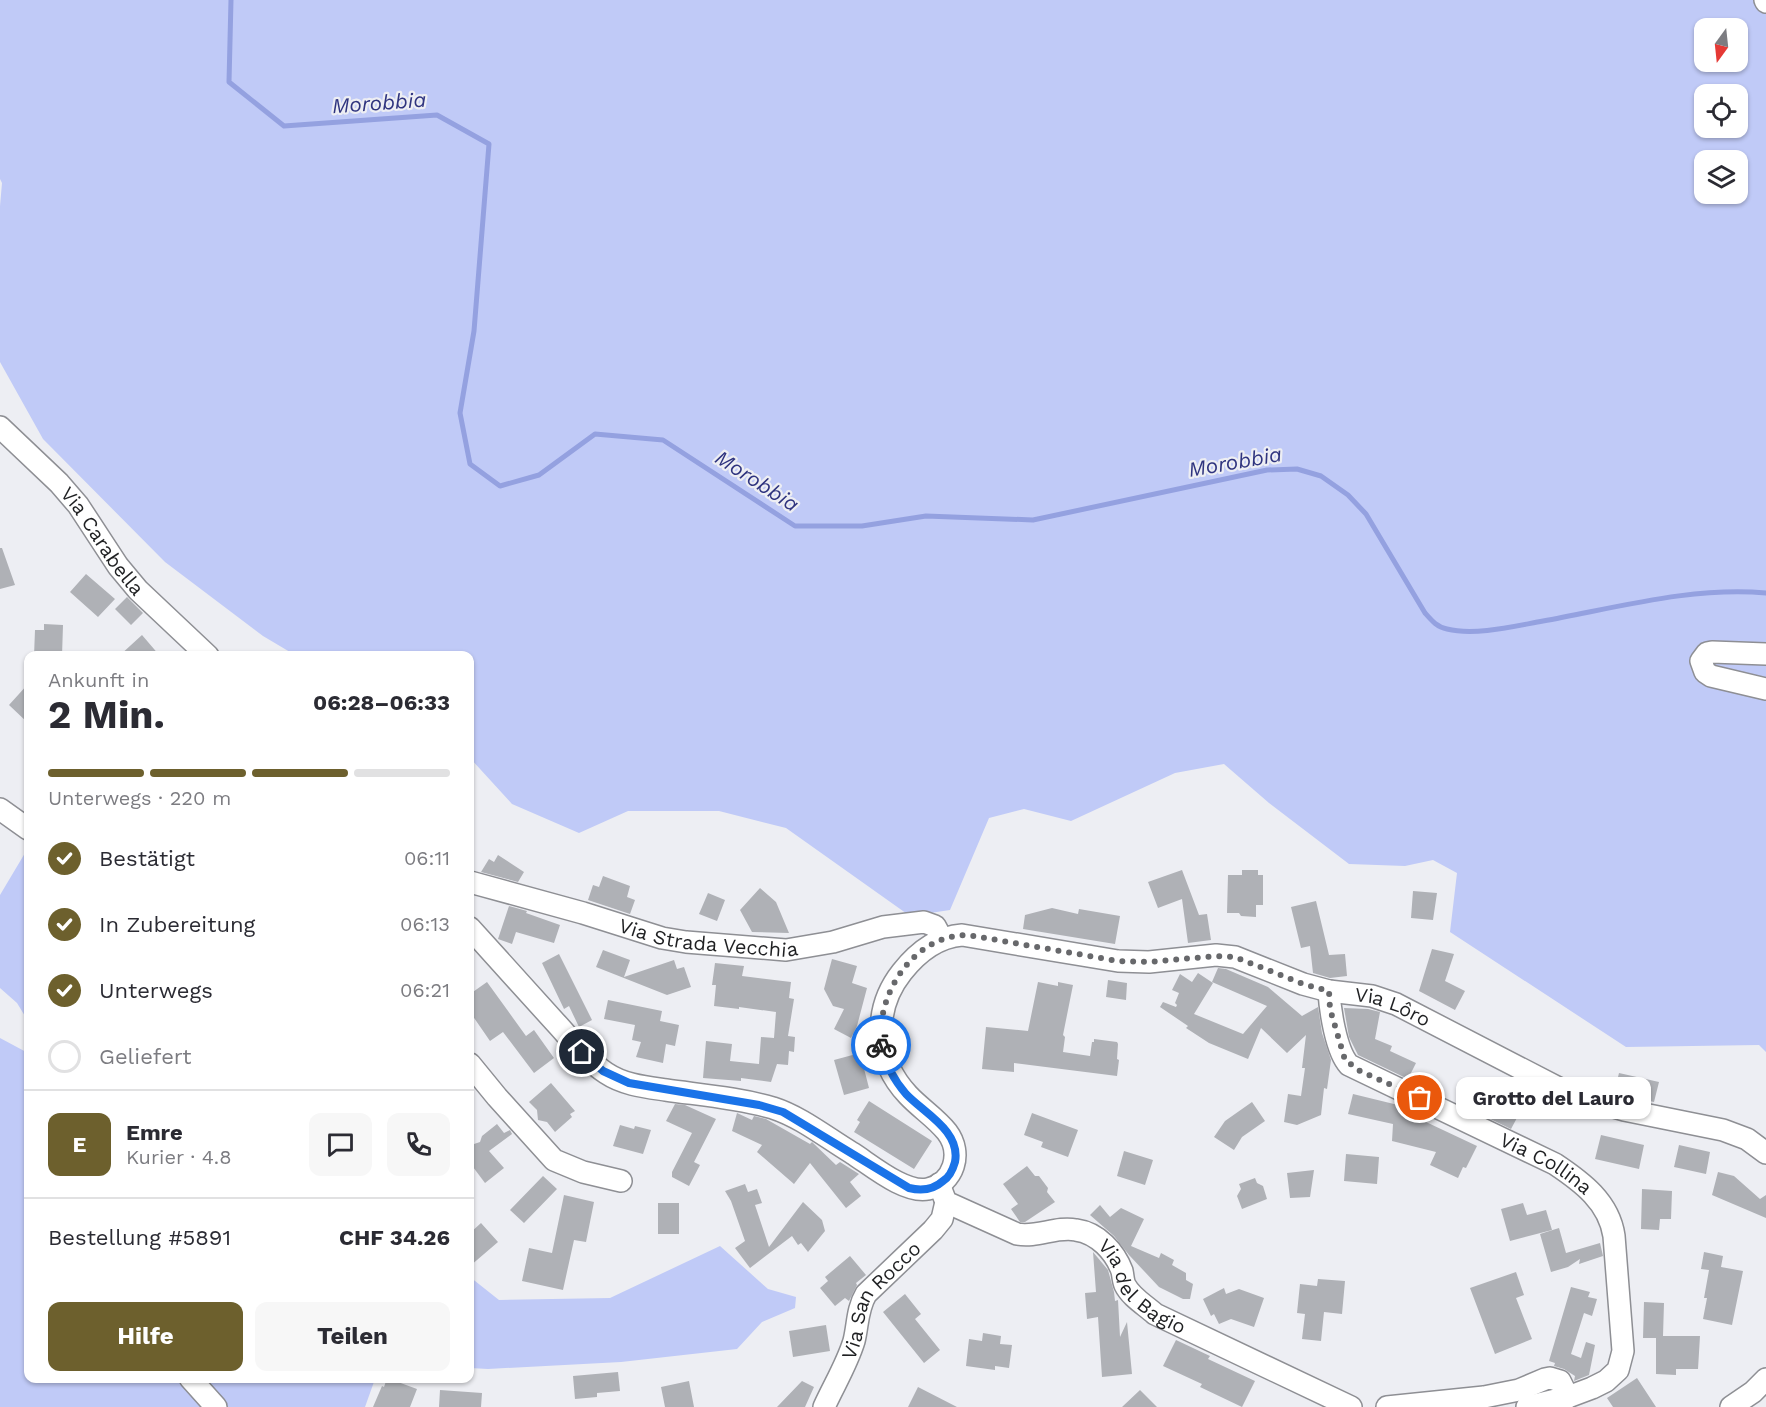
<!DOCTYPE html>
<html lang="de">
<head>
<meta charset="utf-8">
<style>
  :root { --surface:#fff; --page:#f7f7f7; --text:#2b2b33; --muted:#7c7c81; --line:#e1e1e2; --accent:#6d602d }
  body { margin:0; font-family:"Work Sans",sans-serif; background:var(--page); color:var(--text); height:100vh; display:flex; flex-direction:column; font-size:22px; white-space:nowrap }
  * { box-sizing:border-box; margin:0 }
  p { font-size:20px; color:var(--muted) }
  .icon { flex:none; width:33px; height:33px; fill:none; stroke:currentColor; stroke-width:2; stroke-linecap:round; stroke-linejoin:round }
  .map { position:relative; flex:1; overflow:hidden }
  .drawer { position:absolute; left:24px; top:651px; width:450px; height:732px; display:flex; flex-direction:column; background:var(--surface); border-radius:12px; box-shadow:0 2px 4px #0004 }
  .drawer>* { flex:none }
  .needle { width:39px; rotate:195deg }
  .fabs { position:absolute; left:1694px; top:18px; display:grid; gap:12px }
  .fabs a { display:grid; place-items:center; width:54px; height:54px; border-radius:12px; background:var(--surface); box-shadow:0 2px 4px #0004; font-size:30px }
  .pin { position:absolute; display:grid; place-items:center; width:51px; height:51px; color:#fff; margin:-26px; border:3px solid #fff; border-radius:50%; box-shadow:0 2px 6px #0007 }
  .courier { position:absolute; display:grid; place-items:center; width:60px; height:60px; margin:-30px; border:4px solid #1a73e8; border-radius:50%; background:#fff; color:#222; box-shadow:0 2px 8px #0007 }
  .bubble { position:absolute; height:42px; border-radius:12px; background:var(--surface); box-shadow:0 2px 4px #0004; font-size:20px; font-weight:700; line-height:42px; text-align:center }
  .summary em { font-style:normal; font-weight:700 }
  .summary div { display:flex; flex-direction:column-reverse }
  .summary { display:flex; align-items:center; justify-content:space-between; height:102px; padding:0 24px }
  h1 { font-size:39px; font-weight:700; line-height:45px }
  .bar { display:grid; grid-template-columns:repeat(4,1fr); gap:9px 6px; align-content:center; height:72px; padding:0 24px }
  .bar i { height:8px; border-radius:4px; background:var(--line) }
  .bar .active { background:var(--accent) }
  .bar p { grid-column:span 4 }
  .line { display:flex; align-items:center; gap:15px; padding:0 24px; border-top:2px solid var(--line) }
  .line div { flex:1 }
  .round { display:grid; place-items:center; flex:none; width:63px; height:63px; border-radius:12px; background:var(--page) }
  ol { padding:0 24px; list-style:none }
  li { display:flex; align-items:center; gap:18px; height:66px }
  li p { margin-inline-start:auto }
  li .icon { padding:6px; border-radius:50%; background:var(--accent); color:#fff; stroke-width:4 }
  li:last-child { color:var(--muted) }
  li i { width:33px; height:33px; border:3px solid var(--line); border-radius:50% }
  .cta { display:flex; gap:12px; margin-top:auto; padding:12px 24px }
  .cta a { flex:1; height:69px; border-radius:12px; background:var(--accent); color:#fff; font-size:24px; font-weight:700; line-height:69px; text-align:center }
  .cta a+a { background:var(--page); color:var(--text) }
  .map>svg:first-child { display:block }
  .green { fill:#c0caf7; fill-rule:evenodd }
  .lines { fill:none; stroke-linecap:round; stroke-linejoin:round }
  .stream { stroke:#94a1e0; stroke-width:5 }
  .building { fill:#afb1b6 }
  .minor-casing { stroke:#8e8f94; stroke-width:24 }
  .minor { stroke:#fff; stroke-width:21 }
  .done { stroke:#67686b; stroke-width:6; stroke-dasharray:0 10.8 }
  .route { stroke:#1a73e8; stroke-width:8 }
  .labels { text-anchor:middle; stroke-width:4.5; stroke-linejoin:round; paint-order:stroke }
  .street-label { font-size:20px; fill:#1f2022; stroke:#edeef3 }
  .water-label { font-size:21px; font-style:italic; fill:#2f347f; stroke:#edeef3 }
</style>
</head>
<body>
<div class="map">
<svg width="1766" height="1407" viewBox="0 0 1766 1407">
  <rect width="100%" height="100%" fill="#edeef3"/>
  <path class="green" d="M0 0H1766V1052L1759 1045 1626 1047 1450 932 1457 873 1433 860 1405 866 1349 864 1269 803 1224 764 1175 773 1071 821 1024 809 989 818 950 910 910 916 786 828 719 811H628L579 833 512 804 470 758V656L295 655 263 636 165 562 43 439 0 362V206L2 183 0 179ZM1704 28H1737V62H1704ZM1704 94H1737V128H1704ZM1704 160H1737V194H1704Z
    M28 848V1021L17 1003 0 988V895Z
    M0 1038 28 1053V1378L375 1379 365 1407H0Z
    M720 1246 768 1289 796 1297 795 1308 762 1322 737 1349 621 1362 488 1369 470 1368V1277L499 1300 610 1298Z"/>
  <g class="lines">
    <path class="stream" d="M231 0 229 82 284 126 437 115 489 144 474 331 460 413 470 464 500 486 539 475 595 434 663 440 795 526H862L926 516 1033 520 1267 470 1297 469 1321 476 1348 495 1366 514 1425 613C1432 621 1437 627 1447 629 1475 636 1515 626 1543 621 1615 608 1694 586 1766 593"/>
  </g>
  <path class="building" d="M0 548H2L15 585 0 589Z
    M86 574 115 599 98 617 70 592Z
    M127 597 143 613 131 625 115 609Z
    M44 624 63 625 62 656H34L35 630H44Z
    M142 635 160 656H119Z
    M28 684V723L9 705Z
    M498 855 524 872 518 882 481 872 489 859 494 862Z
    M1182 870 1199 915 1207 914 1211 940 1188 943 1182 899 1158 908 1148 882Z
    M1242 870H1258V875H1263V905H1256V917L1241 916 1239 913H1227L1228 875H1242Z
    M603 876 630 886 627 897 635 900 630 914 588 900 593 885 599 887Z
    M760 888 776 902 789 933 752 932 740 910Z
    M1413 891 1437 893 1433 920 1411 918Z
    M708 893 725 900 717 921 699 914Z
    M1316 901 1329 955 1345 954 1347 976 1330 978 1313 973 1310 946 1301 948 1291 907Z
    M509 906 527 911 526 913 560 925 554 943 516 932 512 944 498 939Z
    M1052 908 1078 914 1079 909 1120 916 1115 944 1023 929 1025 915Z
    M1432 949 1454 954 1445 981 1465 991 1455 1010 1419 991Z
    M603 950 630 960 624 977 674 960 677 969 684 967 691 987 667 995 596 967Z
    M559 954 592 1020 579 1027 569 1006 564 1009 542 963Z
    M832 959 857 966 852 983 867 988 857 1026 851 1038 834 1029 844 1009 833 1006 824 989Z
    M715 963 744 966 742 976 791 982 789 998 794 999 788 1036 795 1037 794 1052 789 1051 788 1065 777 1064 771 1082 741 1078V1081L703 1078 706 1041 732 1044 730 1061 759 1064 761 1037 774 1038 776 1012 739 1007V1009L714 1006 716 985H712Z
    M1218 968 1226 969 1268 987 1302 1016 1318 1007 1322 1033 1331 1060 1327 1089 1324 1088 1321 1115 1297 1125 1284 1122 1288 1094 1301 1096 1305 1068H1302L1306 1035 1287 1053 1261 1028 1248 1059 1209 1043 1186 1028 1188 1026 1160 1007 1163 1002 1176 1007 1177 1005 1175 1003 1179 993 1172 990 1180 974 1192 982 1198 973 1213 983 1194 1014 1243 1034 1267 1006 1212 982Z
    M1108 980 1127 983 1126 1000 1106 997Z
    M487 982 526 1036 534 1030 554 1058 534 1073 503 1032 490 1041 470 1012V994Z
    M1038 982 1058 986V982L1073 985 1063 1035 1065 1037 1063 1052 1090 1056 1092 1042H1094V1039L1117 1042 1118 1044 1117 1059 1119 1060 1117 1076 1014 1063V1072L982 1069 986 1027 1028 1031Z
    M608 1000 662 1011 660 1021 679 1025 675 1046 666 1044 663 1063 636 1057 641 1042 632 1040 635 1025 604 1019Z
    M1344 1008 1368 1009 1380 1012 1375 1039 1392 1046 1390 1051 1416 1063 1408 1079 1358 1055 1349 1037Z
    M860 1053 869 1088 844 1095 834 1060Z
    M1619 1073 1659 1082 1654 1102 1614 1093Z
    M551 1083 575 1111 570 1114 572 1117 555 1132 547 1122 538 1120 537 1110 529 1102Z
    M1501 1090 1525 1103 1511 1129 1474 1111 1483 1092 1497 1099Z
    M1353 1094 1398 1105 1397 1108 1422 1114 1427 1117 1426 1122 1477 1146 1466 1168 1463 1167 1458 1178 1430 1165 1436 1152 1392 1141 1393 1124 1348 1114Z
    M869 1101 932 1141 914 1169 854 1132 860 1122 857 1120Z
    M1252 1102 1265 1121 1242 1137 1234 1150 1214 1137 1225 1121Z
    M675 1104 685 1105 716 1119 694 1162 700 1165 689 1186 672 1177V1172L692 1133 666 1121Z
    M737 1113 752 1120 754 1116 766 1119 810 1144 812 1142 836 1165 840 1162 859 1174 850 1182 861 1196 846 1208 810 1163 794 1184 757 1152 762 1145 732 1131Z
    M1032 1113 1078 1130 1068 1157 1041 1147 1043 1142 1024 1135Z
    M497 1124 504 1133 510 1130 512 1134 489 1151 504 1168 485 1183 470 1163V1154L474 1144 480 1142 482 1136Z
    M620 1125 634 1129 635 1126 651 1130 643 1154 613 1146Z
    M1601 1135 1644 1145 1639 1169 1595 1159Z
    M1679 1145 1710 1152 1706 1174 1674 1167Z
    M1124 1151 1153 1160 1145 1185 1117 1176Z
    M1346 1154 1379 1157 1377 1184 1344 1181Z
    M1027 1166 1035 1176H1039L1048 1188 1047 1192 1055 1202 1025 1222H1020L1011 1209 1018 1204 1003 1184Z
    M1314 1170 1310 1197 1290 1198 1287 1173Z
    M1718 1172 1734 1176 1760 1199 1766 1195V1218L1712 1195Z
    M543 1176 557 1189 524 1223 510 1210Z
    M1255 1178 1257 1183 1263 1186 1267 1199 1242 1209 1237 1196 1241 1189 1239 1184Z
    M745 1184 748 1192 757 1189 762 1203 755 1205 769 1247 803 1202 822 1220 825 1231 808 1252 801 1243 798 1245 792 1236 750 1268 735 1248 745 1241 731 1201 725 1191Z
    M1642 1189 1672 1191 1671 1219H1660L1659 1230 1641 1229Z
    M564 1195 594 1202 586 1242 574 1240 563 1290 522 1281 529 1248 552 1253Z
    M658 1203H679V1234H658Z
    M1523 1203 1527 1215 1546 1210 1552 1230 1510 1241 1501 1209Z
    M1100 1205 1110 1217 1121 1208 1144 1219 1131 1246 1159 1258 1161 1253 1174 1260 1172 1265 1186 1273V1280L1193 1284 1190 1299H1183L1159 1287 1129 1255 1114 1236 1090 1215Z
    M481 1223 498 1242 470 1266V1233Z
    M1559 1228 1566 1253 1600 1243 1603 1256 1579 1264 1580 1259 1568 1267 1551 1272 1540 1234Z
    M1093 1252 1108 1270 1114 1292 1115 1301 1118 1300 1120 1337 1127 1322 1132 1374 1102 1377 1098 1317 1087 1319 1085 1293 1096 1292Z
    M1704 1252 1723 1256 1721 1267 1743 1271 1732 1325 1703 1319 1707 1298H1704L1709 1270 1701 1269Z
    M850 1256 866 1275 856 1283 857 1285 849 1301 845 1298 835 1306 820 1288 828 1281 825 1277Z
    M1516 1272 1524 1295 1516 1298 1532 1339 1495 1354 1470 1288Z
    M1318 1279 1345 1281 1342 1314 1324 1312 1321 1341 1302 1339 1305 1314 1297 1313 1300 1284 1317 1286Z
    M1571 1287 1590 1292 1588 1297 1597 1299 1592 1316 1584 1313 1571 1354 1581 1358 1586 1342 1595 1345 1589 1375 1574 1381 1575 1376 1564 1369 1554 1366 1555 1363 1549 1361Z
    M1224 1288 1226 1294 1239 1289 1264 1298 1254 1327 1231 1319 1219 1324 1214 1314 1211 1316 1203 1299Z
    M905 1294 921 1314 915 1319 940 1350 924 1363 883 1312Z
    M1644 1302 1664 1303 1663 1336H1700L1698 1369H1676V1375L1656 1374V1338H1643Z
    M826 1325 830 1351 793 1357 789 1331Z
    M983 1333 1001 1336 1000 1344 1012 1345 1009 1368 995 1366V1370L966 1366 969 1339 982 1341Z
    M1176 1340 1210 1356 1208 1359 1255 1381 1242 1407 1200 1387 1202 1384 1163 1366Z
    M618 1372 620 1391 597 1393V1397L575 1399 573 1376Z
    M387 1378 417 1389 410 1407H373L382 1386 384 1387Z
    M1637 1378 1656 1407H1613L1607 1398Z
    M689 1381 694 1407H665L661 1387Z
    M802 1381 814 1387 805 1407H777Z
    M918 1387 957 1407H908Z
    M440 1390 482 1393 481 1407H439Z
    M1140 1390 1157 1407H1122Z"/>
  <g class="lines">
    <defs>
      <g id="minor">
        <path d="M1765 0 1766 2"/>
        <path id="s1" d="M0 427 59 483 78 505 118 566 138 590 208 656"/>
        <path d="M1766 654 1712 652 1707 653 1701 661 1705 672 1711 676 1766 689"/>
        <path d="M0 809 28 829"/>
        <path id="s2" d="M470 882 583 913 662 938 686 942 786 950 833 942 883 927 924 922 935 926 942 939"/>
        <path id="s3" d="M470 928C498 959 526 990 555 1022 571 1039 586 1060 606 1073 624 1085 645 1087 666 1090 701 1095 739 1098 773 1108 801 1117 827 1138 852 1153 871 1165 905 1194 928 1189 954 1183 963 1153 947 1132 936 1118 920 1108 908 1095 875 1060 872 1010 902 972 917 953 937 937 962 935L1118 961 1149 962 1216 955 1235 957 1303 984 1329 991 1372 996 1396 1004 1572 1095 1624 1110 1723 1130 1747 1139 1766 1153"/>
        <path id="s4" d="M1329 991C1330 1010 1336 1051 1349 1065L1555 1164C1582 1182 1609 1202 1614 1236L1623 1351 1618 1370 1606 1381 1592 1388 1568 1397 1527 1407"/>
        <path d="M470 1064 497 1097 554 1160 583 1172 621 1181"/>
        <path id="s5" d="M939 1184 946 1202 1017 1234C1037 1238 1056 1226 1076 1230 1098 1233 1115 1252 1122 1271 1123 1275 1123 1281 1125 1285 1131 1297 1145 1305 1155 1314L1351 1407"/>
        <path d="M190 1378 216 1407"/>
        <path id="s6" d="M824 1407C834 1385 847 1364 854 1341 858 1325 857 1309 866 1294L933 1230 942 1219 946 1202"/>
        <path d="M1387 1407 1484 1397 1519 1390 1545 1379 1550 1378 1560 1381 1568 1397"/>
        <path d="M1731 1407 1753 1392 1766 1379"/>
      </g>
    </defs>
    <use href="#minor" class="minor-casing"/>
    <use href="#minor" class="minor"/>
  </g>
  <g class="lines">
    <path class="done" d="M881 1045C876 994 913 935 968 935L1118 961 1149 962 1216 956 1235 957 1303 984 1329 991 1330 1009 1345 1060 1360 1071 1420 1098"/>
    <path class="route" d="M582 1052 603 1071 629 1083 759 1105 783 1112 909 1188C921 1191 933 1190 943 1181 950 1177 953 1169 955 1162 961 1131 924 1113 906 1094 894 1080 885 1063 881 1045"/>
  </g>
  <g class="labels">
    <g class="street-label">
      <text dy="7" stroke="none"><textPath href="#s1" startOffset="154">Via Carabella</textPath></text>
      <text dy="7" stroke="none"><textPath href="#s2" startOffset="246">Via Strada Vecchia</textPath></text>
      <text dy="7" stroke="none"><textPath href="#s3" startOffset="1322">Via Lôro</textPath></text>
      <text dy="7" stroke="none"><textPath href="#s4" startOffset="298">Via Collina</textPath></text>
      <text dy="7" stroke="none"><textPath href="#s5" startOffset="248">Via del Bagio</textPath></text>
      <text dy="7" stroke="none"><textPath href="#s6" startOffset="123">Via San Rocco</textPath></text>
    </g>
    <g class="water-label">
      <text transform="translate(379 103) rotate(-4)" y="7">Morobbia</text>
      <text transform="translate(1235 462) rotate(-10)" y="7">Morobbia</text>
      <text transform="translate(757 481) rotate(33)" y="7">Morobbia</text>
    </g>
  </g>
</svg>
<div class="fabs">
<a><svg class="needle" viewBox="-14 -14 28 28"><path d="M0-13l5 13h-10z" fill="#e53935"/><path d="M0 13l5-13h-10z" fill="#7c7c81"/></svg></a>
<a><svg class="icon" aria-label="locate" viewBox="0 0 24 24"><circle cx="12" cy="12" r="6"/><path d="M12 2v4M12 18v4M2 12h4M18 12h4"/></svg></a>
<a><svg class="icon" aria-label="layers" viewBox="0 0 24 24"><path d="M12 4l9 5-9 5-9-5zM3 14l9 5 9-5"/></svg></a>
</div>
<div class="pin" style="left:1420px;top:1098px;background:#ea580c"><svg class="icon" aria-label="bag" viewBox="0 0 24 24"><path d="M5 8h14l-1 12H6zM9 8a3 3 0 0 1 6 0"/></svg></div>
<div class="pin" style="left:582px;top:1052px;background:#1f2937"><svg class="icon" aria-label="home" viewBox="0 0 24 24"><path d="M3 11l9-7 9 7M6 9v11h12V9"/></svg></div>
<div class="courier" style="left:881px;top:1045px"><svg class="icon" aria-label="bike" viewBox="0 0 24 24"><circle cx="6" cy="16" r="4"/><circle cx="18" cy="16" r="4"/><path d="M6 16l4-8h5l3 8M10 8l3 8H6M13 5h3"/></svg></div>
<div class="bubble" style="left:1456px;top:1077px;width:195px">Grotto del Lauro</div>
<section class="drawer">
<div class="summary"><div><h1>2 Min.</h1><p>Ankunft in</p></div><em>06:28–06:33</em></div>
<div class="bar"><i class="active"></i><i class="active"></i><i class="active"></i><i></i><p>Unterwegs · 220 m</p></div>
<ol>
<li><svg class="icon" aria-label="check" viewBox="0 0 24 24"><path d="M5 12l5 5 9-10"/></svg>Bestätigt<p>06:11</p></li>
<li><svg class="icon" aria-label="check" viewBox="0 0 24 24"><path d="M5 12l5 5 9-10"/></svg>In Zubereitung<p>06:13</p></li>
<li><svg class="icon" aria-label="check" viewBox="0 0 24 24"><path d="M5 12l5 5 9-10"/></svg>Unterwegs<p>06:21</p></li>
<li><i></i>Geliefert</li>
</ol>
<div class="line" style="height:108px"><b class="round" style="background:var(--accent);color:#fff">E</b><div><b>Emre</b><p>Kurier · 4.8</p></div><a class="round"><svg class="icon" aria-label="chat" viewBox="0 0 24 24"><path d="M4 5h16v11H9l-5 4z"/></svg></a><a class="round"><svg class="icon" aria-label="phone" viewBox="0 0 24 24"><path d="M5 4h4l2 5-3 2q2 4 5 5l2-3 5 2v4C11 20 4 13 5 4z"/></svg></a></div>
<div class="line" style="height:78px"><div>Bestellung #5891</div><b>CHF 34.26</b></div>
<div class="cta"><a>Hilfe</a><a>Teilen</a></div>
</section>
</div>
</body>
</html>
